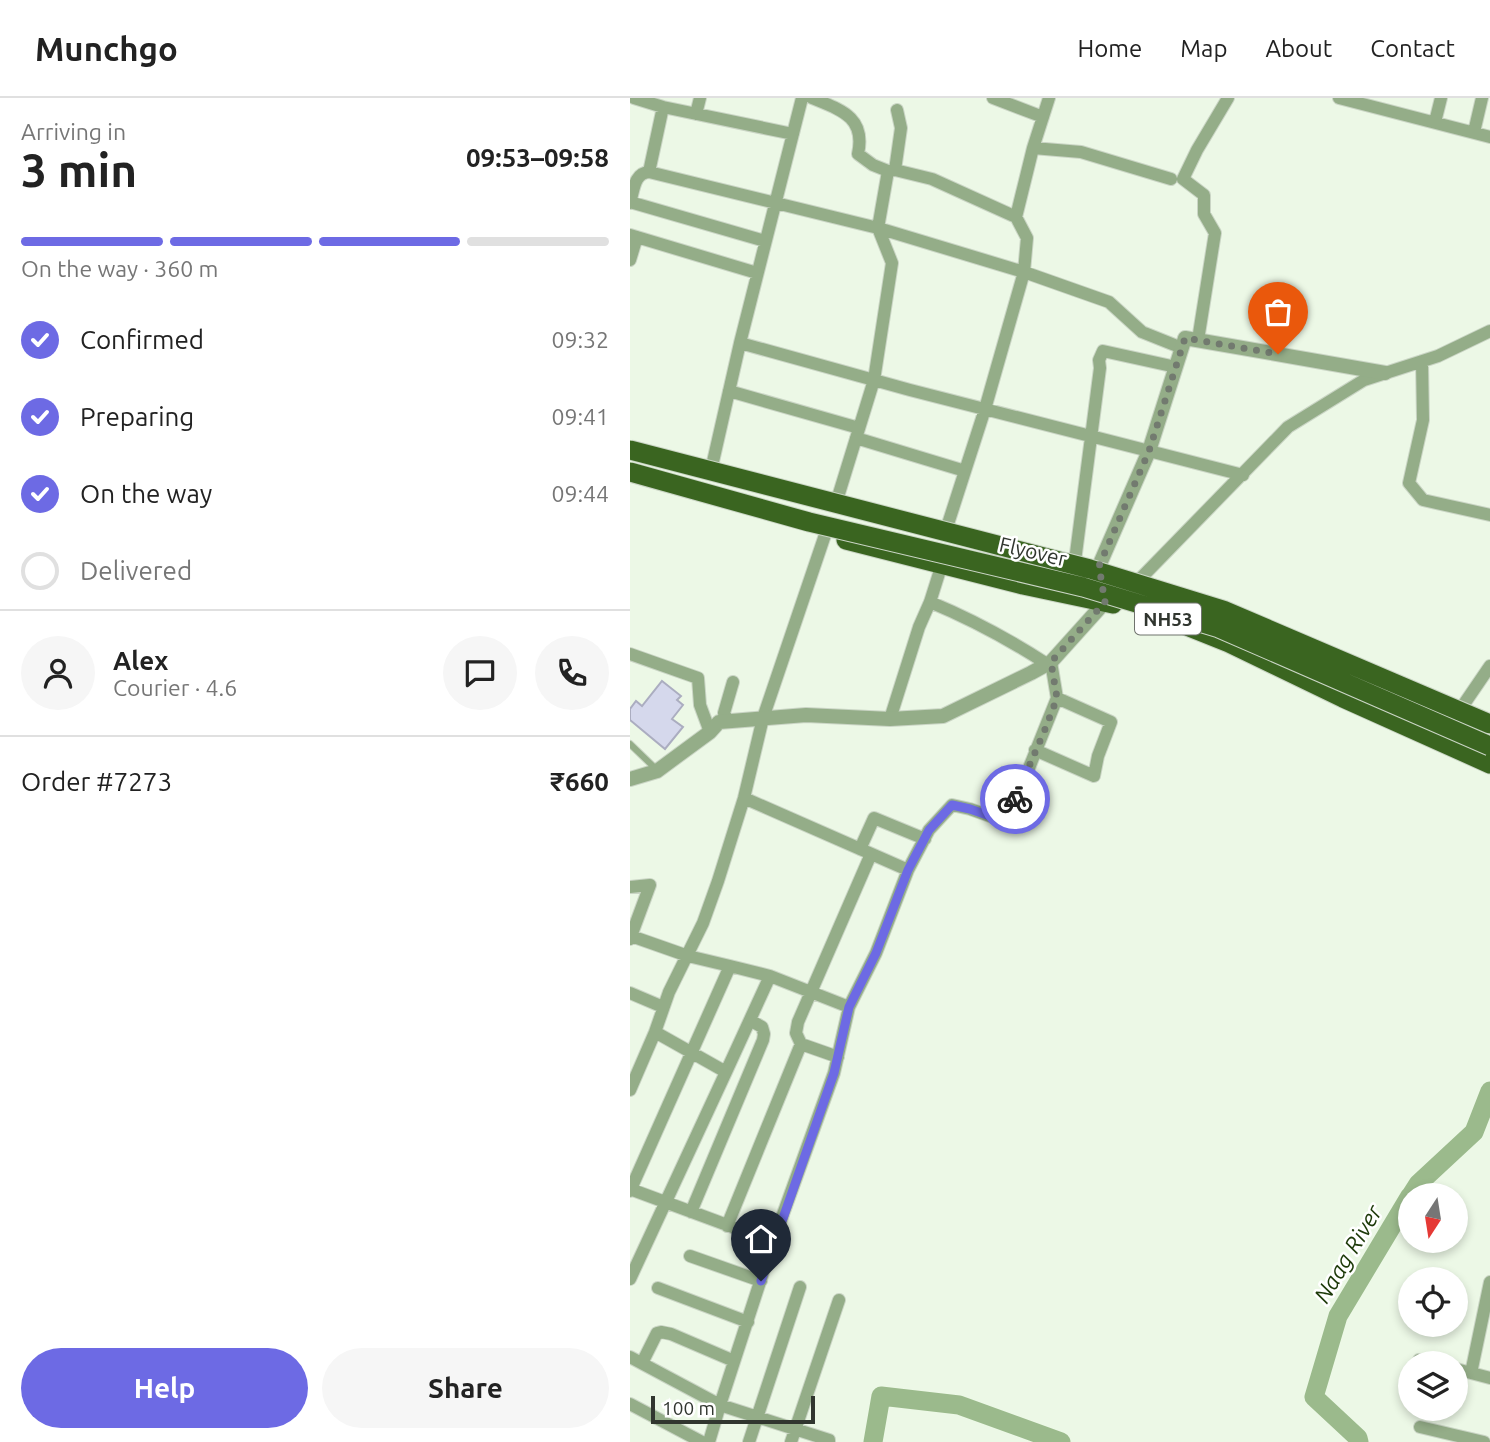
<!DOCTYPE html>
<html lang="en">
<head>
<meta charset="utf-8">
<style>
  :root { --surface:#fff; --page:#f6f6f6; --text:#222; --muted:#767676; --line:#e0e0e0; --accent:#6d6ae4 }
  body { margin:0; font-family:Ubuntu,sans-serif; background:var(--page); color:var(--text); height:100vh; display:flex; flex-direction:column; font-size:26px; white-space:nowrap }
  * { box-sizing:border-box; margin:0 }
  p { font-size:23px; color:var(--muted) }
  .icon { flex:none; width:38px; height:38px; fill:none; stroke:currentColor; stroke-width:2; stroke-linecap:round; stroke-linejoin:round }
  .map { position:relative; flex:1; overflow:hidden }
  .panel { display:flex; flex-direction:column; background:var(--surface); width:630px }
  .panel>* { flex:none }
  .needle { width:46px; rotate:192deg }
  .tools { position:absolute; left:768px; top:1085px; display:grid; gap:14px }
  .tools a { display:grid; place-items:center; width:70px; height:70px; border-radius:50%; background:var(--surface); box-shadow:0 4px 10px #0003; font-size:35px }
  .scale { position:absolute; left:21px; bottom:18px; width:164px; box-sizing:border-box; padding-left:7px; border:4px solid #31362f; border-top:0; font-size:19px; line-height:24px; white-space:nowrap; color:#31362f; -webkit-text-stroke:5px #fff; paint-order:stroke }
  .pin { position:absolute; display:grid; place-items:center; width:60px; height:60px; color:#fff; margin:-72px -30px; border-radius:50% 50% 50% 0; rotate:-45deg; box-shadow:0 0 7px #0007 }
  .pin .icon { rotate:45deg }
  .courier { position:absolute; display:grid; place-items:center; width:70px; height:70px; margin:-35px; border:5px solid #6d6ae4; border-radius:50%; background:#fff; color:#222; box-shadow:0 2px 9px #0007 }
  .head em { font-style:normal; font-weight:600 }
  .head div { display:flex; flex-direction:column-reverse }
  .head { display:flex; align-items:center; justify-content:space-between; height:119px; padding:0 21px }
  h1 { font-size:46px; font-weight:600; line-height:52px }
  .bar { display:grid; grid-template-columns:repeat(4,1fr); gap:10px 7px; align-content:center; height:84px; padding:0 21px }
  .bar i { height:9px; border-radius:5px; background:var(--line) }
  .bar .selected { background:var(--accent) }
  .bar p { grid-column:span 4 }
  .line { display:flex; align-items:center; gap:18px; padding:0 21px; border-top:2px solid var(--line) }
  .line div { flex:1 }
  .round { display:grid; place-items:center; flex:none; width:74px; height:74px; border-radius:37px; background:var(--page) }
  ol { padding:0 21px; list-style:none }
  li { display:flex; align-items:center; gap:21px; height:77px }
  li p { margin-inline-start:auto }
  li .icon { padding:7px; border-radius:50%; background:var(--accent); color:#fff; stroke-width:4 }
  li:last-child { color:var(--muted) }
  li i { width:38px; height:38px; border:4px solid var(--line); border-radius:50% }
  .button { display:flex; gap:14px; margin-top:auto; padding:14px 21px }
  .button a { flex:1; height:80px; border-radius:42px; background:var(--accent); color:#fff; font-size:28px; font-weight:600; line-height:80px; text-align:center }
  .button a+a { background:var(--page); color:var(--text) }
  header { display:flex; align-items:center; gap:42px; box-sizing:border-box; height:98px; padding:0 35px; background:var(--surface); border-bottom:2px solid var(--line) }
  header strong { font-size:33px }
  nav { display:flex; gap:38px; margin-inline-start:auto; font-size:24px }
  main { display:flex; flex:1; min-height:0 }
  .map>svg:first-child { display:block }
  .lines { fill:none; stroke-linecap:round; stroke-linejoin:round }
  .river { stroke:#9bba8c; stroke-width:19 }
  .building { fill:#d5d8ec; stroke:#abadc0; stroke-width:2 }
  .service-casing { stroke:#cad5c5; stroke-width:8 }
  .minor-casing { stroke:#cad5c5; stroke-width:14 }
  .tertiary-casing { stroke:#cad5c5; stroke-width:16 }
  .trunk-casing { stroke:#cad5c5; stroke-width:21 }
  .service { stroke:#94ad88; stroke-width:6 }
  .minor { stroke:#94ad88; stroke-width:12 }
  .tertiary { stroke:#94ad88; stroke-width:14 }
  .trunk { stroke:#3a6520; stroke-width:19 }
  .trunk-bridge-casing { stroke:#cad5c5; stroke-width:21; stroke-linecap:butt }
  .trunk-bridge { stroke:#3a6520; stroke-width:19 }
  .done { stroke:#727a6f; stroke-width:7; stroke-dasharray:0 12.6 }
  .route { stroke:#6d6ae4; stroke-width:9 }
  .labels { text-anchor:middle; stroke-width:5; stroke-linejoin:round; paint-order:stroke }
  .shield { fill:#fff; stroke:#6f726d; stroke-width:2 }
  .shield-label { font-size:19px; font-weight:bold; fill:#31362f }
  .street-label { font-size:21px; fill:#31362f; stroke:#fff }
  .water-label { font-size:23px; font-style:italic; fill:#1d3a09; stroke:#fff }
</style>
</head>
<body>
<header>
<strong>Munchgo</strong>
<nav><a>Home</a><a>Map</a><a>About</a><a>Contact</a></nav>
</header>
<main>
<section class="panel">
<div class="head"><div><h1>3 min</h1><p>Arriving in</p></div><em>09:53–09:58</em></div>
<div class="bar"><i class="selected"></i><i class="selected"></i><i class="selected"></i><i></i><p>On the way · 360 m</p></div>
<ol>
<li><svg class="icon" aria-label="check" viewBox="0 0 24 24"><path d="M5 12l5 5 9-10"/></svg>Confirmed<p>09:32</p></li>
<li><svg class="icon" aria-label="check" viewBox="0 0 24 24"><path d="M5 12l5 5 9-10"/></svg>Preparing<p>09:41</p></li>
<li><svg class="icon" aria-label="check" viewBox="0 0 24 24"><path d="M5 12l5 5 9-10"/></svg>On the way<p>09:44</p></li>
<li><i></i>Delivered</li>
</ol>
<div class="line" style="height:126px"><a class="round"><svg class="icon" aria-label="person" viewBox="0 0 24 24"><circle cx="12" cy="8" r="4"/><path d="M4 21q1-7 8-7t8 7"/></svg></a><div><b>Alex</b><p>Courier · 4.6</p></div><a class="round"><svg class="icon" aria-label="chat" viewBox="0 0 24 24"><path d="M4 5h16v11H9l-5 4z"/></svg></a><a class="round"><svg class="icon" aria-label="phone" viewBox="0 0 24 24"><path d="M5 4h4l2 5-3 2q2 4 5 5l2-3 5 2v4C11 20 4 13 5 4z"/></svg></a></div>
<div class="line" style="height:91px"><div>Order #7273</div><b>₹660</b></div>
<div class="button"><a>Help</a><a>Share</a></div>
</section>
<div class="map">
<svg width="860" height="1344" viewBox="0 0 860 1344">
  <rect width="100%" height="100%" fill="#ecf8e6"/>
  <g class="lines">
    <path class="river" d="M781 1097 788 1086 844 1034 860 993
      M243 1344 251 1298 329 1307 431 1344
      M729 1344 728 1340 684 1299 708 1218 780 1098"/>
  </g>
  <path class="building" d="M32 583 51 598 47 602 53 607 42 621 53 629 35 651 0 622V611L6 603 12 608Z
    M372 670 386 678 374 701 360 693Z"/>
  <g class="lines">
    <defs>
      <path id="service" d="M0 646 26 671"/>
      <path id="minor" d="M4 0 33 9 163 36
        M182 0C211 12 236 19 228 56L243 67 258 73 265 72 302 81 386 119
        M363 0 413 19
        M419 0 403 50 386 119 397 140 394 174 479 204 512 234 552 250
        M709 0 860 39
        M66 16 70 0
        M805 24 811 0
        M844 34 852 0
        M403 50 451 54 541 81
        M265 72 271 30 267 12
        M19 74 33 9
        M0 104 135 143
        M0 105C4 92 4 75 19 74L248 130 394 174 355 311 317 429
        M0 137 127 175
        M0 162 7 139
        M568 242 585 135 574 116V97L553 81 567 52 598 0
        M110 245 280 292 613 377
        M792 263 793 322 779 385 793 402 860 417
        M99 293 229 330
        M226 340 335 373
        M82 368 110 245 172 0
        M207 402 244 282 262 165 248 130 258 73
        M445 463 470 270 469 262 473 253 546 269
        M510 481 658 329 734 282 808 258 860 233
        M300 504C341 521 380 542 417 566
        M0 556 68 580 70 607 80 634
        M832 609 860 568
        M260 621 289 529 300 504 312 466
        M98 623 94 615 103 584
        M405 652 464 678 468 658 481 624 427 600
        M114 700 278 772
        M230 751 244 720 295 741
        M0 789 20 787 0 841
        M100 868 140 878 219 909
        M0 895 33 909
        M208 959 171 946 166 935 168 924 241 756
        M96 974 140 878
        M0 992 25 934 39 894 73 825 88 783 114 700 133 620 195 437
        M0 1091 143 1144
        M0 1093 100 868 58 858 1 838
        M61 1114 133 942 134 936 132 929 120 922
        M97 1128 171 946
        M60 1158 131 1183
        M0 1181 96 974 25 934
        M28 1190 118 1224
        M0 1259 90 1307 199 1342V1344
        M789 1262 803 1265
        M12 1265 27 1235 31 1234 41 1236 104 1263
        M826 1271 860 1280
        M841 1275 860 1184
        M0 1306 72 1344
        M790 1329 854 1344
        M79 1344 90 1307 143 1144 204 975 219 909 246 855 278 772 299 732 322 707 340 711 374 723 391 690 427 600 421 564
        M119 1344 170 1189
        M161 1344 209 1202"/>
      <path id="tertiary" d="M0 681 27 673 80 634 89 624 176 617 260 621 313 618 401 575 421 564 475 504 469 468 519 353 555 240 755 275"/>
      <path id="trunk" d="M216 442 393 487 483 506
        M559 529 599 545 713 600 860 666"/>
    </defs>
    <use href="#service" class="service-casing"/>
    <use href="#minor" class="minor-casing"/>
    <use href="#tertiary" class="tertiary-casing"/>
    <use href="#trunk" class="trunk-casing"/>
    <use href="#service" class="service"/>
    <use href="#minor" class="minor"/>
    <use href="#tertiary" class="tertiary"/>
    <use href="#trunk" class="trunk"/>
    <defs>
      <path id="trunk-bridge" d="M0 352 460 471 593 512 860 626
        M0 374 179 424 453 489 589 530 860 648"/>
    </defs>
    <use href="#trunk-bridge" class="trunk-bridge-casing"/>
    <use href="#trunk-bridge" class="trunk-bridge"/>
  </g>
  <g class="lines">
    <path class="done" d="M385 701 416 629 427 600 421 564 475 504 469 468 519 353 555 240 648 256"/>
    <path class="route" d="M131 1183 204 975 219 909 246 855 278 772 299 732 322 707 340 711 374 723 385 701"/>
  </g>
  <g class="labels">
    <rect class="shield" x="505" y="505.5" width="66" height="31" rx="5"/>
    <g class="shield-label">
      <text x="538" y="528">NH53</text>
    </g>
    <g class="street-label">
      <text transform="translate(403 454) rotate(13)" y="7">Flyover</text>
    </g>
    <g class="water-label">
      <text transform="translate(718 1156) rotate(-59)" y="8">Naag River</text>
    </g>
  </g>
</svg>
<div class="tools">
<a><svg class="needle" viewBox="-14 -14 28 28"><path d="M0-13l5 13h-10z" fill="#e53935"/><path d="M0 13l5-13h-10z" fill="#767676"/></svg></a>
<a><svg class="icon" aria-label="locate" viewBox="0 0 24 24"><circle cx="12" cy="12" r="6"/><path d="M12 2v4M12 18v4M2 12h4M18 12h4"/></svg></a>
<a><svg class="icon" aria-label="layers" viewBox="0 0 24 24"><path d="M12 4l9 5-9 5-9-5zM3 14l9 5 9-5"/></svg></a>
</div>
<div class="scale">100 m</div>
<div class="pin" style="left:648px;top:256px;background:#ea580c"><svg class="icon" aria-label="bag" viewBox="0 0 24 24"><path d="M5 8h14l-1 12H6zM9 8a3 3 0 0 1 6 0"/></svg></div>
<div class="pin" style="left:131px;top:1183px;background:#1f2937"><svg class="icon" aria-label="home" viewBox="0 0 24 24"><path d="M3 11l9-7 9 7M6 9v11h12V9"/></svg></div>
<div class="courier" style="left:385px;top:701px"><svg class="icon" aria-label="bike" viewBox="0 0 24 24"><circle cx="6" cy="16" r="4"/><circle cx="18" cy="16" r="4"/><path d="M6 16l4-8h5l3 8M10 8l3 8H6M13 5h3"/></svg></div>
</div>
</main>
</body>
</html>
